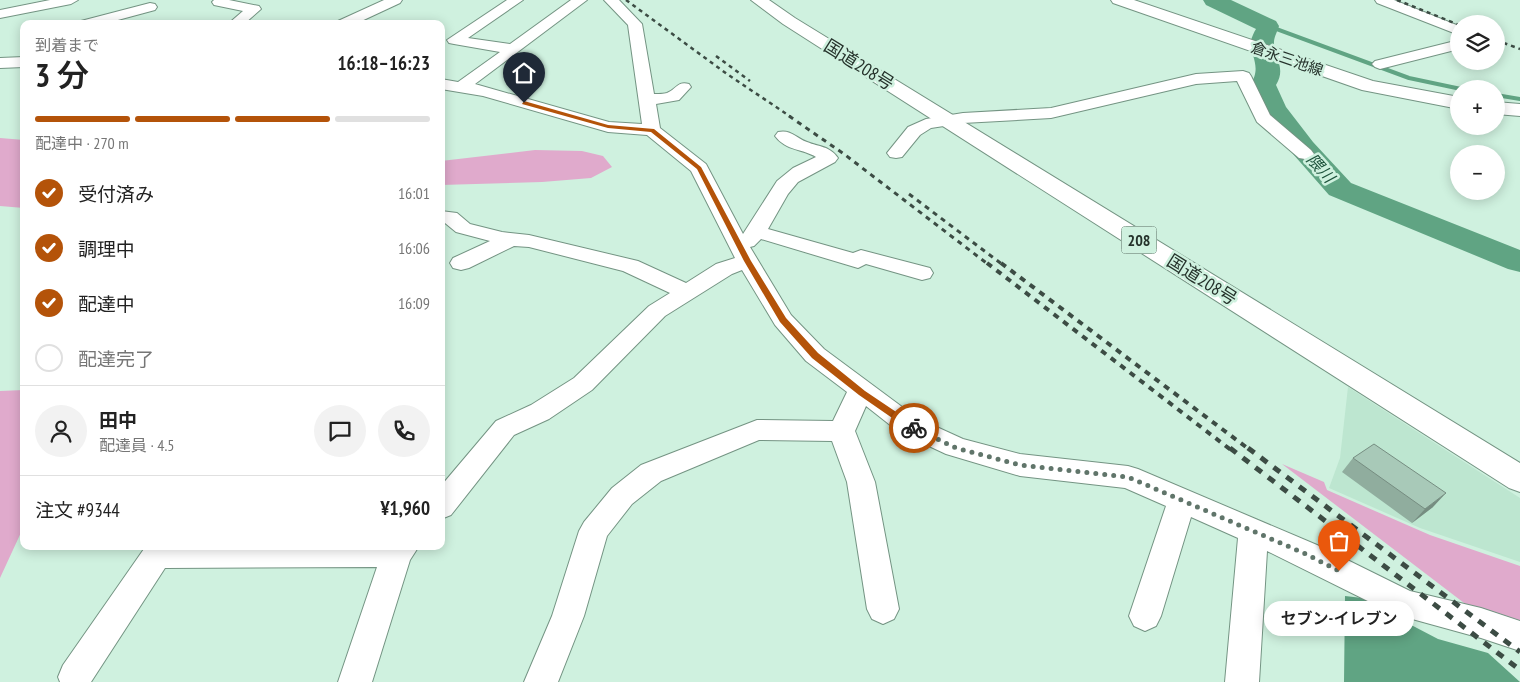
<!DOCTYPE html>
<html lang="ja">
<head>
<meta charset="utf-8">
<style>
  :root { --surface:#fff; --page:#f2f2f2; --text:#222; --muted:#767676; --line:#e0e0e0; --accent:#b45309 }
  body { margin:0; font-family:"PT Sans Narrow","Noto Sans JP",sans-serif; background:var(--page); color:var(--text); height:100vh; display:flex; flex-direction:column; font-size:19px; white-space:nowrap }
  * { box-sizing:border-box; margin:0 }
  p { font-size:16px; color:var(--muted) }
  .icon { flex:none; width:28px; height:28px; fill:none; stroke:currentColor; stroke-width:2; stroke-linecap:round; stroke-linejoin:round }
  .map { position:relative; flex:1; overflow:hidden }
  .drawer { position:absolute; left:20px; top:20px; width:425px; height:530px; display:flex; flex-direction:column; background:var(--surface); border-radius:10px; box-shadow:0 2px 12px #0003 }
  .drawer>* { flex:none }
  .fabs { position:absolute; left:1450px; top:15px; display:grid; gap:10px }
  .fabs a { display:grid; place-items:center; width:55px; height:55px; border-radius:50%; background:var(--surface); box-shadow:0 2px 12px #0003; font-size:25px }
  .pin { position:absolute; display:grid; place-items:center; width:42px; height:42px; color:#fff; margin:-51px -21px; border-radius:50% 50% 50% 0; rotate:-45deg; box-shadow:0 0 5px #0007 }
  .pin .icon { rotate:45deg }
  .courier { position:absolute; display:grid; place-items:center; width:50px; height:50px; margin:-25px; border:4px solid #b45309; border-radius:50%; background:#fff; color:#222; box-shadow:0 1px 6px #0007 }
  .bubble { position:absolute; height:35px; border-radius:18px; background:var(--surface); box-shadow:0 2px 12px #0003; font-size:16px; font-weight:600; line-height:35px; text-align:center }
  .summary em { font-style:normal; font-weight:600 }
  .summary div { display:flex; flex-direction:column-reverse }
  .summary { display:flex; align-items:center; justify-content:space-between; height:85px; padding:0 15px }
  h1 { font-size:32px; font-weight:600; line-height:38px }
  .bar { display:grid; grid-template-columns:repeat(4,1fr); gap:8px 5px; align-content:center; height:60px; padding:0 15px }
  .bar i { height:6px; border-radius:4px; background:var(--line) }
  .bar .on { background:var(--accent) }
  .bar p { grid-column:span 4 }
  .line { display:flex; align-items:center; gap:12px; padding:0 15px; border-top:1px solid var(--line) }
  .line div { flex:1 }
  .round { display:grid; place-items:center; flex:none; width:52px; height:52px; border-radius:26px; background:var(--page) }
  ol { padding:0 15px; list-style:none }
  li { display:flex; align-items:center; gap:15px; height:55px }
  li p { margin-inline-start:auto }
  li .icon { padding:5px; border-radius:50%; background:var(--accent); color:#fff; stroke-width:4 }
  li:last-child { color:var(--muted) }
  li i { width:28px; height:28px; border:2px solid var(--line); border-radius:50% }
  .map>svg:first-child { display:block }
  .built { fill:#bde6d0 }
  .green { fill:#e0aacc }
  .water { fill:#60a483 }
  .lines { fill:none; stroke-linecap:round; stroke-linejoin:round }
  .stream { stroke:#60a483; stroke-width:4 }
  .river { fill:#60a483; fill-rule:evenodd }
  .minor-casing { stroke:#749483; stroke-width:2 }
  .major-casing { stroke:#749483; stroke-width:2 }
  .highway-casing { stroke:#749483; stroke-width:2 }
  .minor { fill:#fff; fill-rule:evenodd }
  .major { fill:#fff; fill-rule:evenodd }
  .highway { fill:#fff; fill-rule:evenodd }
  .rail-far3 { stroke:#3c4c44; stroke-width:2.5; stroke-dasharray:4 4; stroke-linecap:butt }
  .rail-far2 { stroke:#3c4c44; stroke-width:3; stroke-dasharray:5 5; stroke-linecap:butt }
  .rail-far1 { stroke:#3c4c44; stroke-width:4; stroke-dasharray:6 6; stroke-linecap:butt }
  .rail { stroke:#3c4c44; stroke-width:5; stroke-dasharray:8 8; stroke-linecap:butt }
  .wall { fill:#90ad9e }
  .shaded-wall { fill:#768d81 }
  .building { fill:#a8c9b8; stroke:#768d81 }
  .route { fill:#b45309 }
  .done { stroke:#60756a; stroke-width:5; stroke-dasharray:0 9 }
  .labels { text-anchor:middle; stroke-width:5; stroke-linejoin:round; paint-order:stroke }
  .far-street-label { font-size:15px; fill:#25322b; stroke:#cff1df }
  .far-water-label { font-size:16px; font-style:italic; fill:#1e533c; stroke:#cff1df }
  .shield { fill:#cff1df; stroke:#586b61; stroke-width:1 }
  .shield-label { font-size:16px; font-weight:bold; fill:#25322b }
  .street-label { font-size:18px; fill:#25322b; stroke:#cff1df }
</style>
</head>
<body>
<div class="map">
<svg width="1520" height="682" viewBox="0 0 1520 682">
  <rect width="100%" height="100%" fill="#cff1df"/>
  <path class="built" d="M1348 387 1520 498V562L1420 528 1329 488 1340 458Z"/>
  <path class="green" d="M0 138 24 140V208L0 206Z
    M535 150 582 151 603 156 612 167 591 178 542 182 441 185V161Z
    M24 390V526L0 578V391Z
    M1282 464 1324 482 1327 490 1430 535 1520 566V627L1468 606Z"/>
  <path class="water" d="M1345 596 1371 599 1394 616 1438 639 1488 653 1520 682H1344Z"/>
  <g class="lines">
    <path class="stream" d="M1268 26 1409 78 1461 89
      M1496 95 1520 99"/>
    <path class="river" d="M1203 0H1231L1276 21 1279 26C1278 30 1274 37 1274 42 1273 55 1287 68 1276 85L1286 107 1313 142 1351 183 1520 250V272L1508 269 1329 195 1293 154 1264 114 1250 85C1263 67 1249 54 1251 40 1252 37 1254 32 1256 29L1206 5Z"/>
    <defs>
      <path id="minor" d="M50 0H78L71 4 0 18V10Z
        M214 0H229L259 6 261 9 244 24H228L243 11 214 5 212 2Z
        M384 0H402L400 3 355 24H336L338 21Z
        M507 0H523L468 38 510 44 571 0H587L475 84 609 122 642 124 628 25 604 0H619L642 24 654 94C658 94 664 94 667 93 677 89 677 81 689 84L691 87 679 100 656 104 660 128 706 164 743 234 777 181 793 168 816 157C804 149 786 151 775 136L778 132C791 129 796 138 807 142 819 147 830 146 838 158L835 162 798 182 788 194 768 229 853 253 861 250 930 268 933 273 930 278 922 280 866 264 858 268 761 239 754 246 750 247 791 315 824 349 917 418 963 439 1020 454 1128 466 1138 469 1317 545 1410 591 1481 608 1520 621V651L1481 638 1394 614 1267 551 1259 682H1225L1238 538 1191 517 1161 616 1156 626 1145 631 1134 626 1129 616 1166 506 1125 488 1020 476 946 454 899 432 866 406 855 431 875 482 899 609 894 619 883 624 872 619 867 609 847 482 832 441 759 440 661 481 632 504 607 536 584 616 558 682H524L552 616 579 531 584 522 612 488 641 465 757 420 833 421 847 392 806 361 775 325 742 270 732 274 665 316 592 390 549 419 514 435 451 515 441 519V486L496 421 531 405 574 378 649 306 670 293 623 271 529 247 514 246 469 268 461 270 453 268 450 263 453 258 490 241 456 232 445 223H441V211L457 213 470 224 502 232 529 235 638 261 686 283 716 264 735 258 691 171 647 135 608 132 483 96 441 89V79L458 82 500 52 454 44 449 43 447 40Z
        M1375 0H1394L1459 26V35L1377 3Z
        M150 3 155 4 157 7 155 10 103 24H79L81 21Z
        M1459 40V49L1380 69 1375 67 1372 64 1375 61Z
        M24 57V67L0 68V58Z
        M1243 71 1249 73 1251 76 1270 115 1311 150 1314 154 1311 158 1305 159 1299 158 1257 122 1237 81 1196 84 1051 118 963 123 931 128 920 135 902 157 896 158 890 157 887 153 908 127 926 119 963 113 1051 108 1196 74Z
        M146 546H419L410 560 372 682H338L377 567 165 568 91 682H60L58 677 63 665Z"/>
      <path id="major" d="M1111 0H1134L1373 81 1459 97V109L1362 90 1113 3Z
        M1496 102 1520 104V116L1496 114Z"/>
      <path id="highway" d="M751 0H769L795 18 1520 463V492L1509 488 783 24Z"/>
    </defs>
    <use href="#minor" class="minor-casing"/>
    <use href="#major" class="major-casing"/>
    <use href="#highway" class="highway-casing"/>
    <use href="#minor" class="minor"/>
    <use href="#major" class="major"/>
    <use href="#highway" class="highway"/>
    <path class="rail-far3" d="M626 0 727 74 791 117
      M1397 0 1459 25
      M1496 40 1520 49
      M716 56 750 81"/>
    <path class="rail-far2" d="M789 116 844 154 989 265
      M909 194 1003 265"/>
    <path class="rail-far1" d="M987 263 1231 450
      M1001 263 1250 450"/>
    <path class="rail" d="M1230 448 1520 670
      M1248 448 1520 652"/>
  </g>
  <path class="wall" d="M1353 458 1433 507 1412 523 1342 472Z"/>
  <path class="shaded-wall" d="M1446 493 1433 507 1412 523 1425 509Z"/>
  <path class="building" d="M1374 444 1446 493 1425 509 1353 458Z"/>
  <path class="route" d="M524 101 608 125 654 129 701 167 751 261 786 318 818 353 865 391 917 426V431H911L859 395 812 358 780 322 744 261 697 169 651 132 608 128 522 104Z"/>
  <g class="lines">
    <path class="done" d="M914 428 956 448 1020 465 1128 477 1306 554 1339 571"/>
  </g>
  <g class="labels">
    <g class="far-street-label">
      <text transform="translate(1287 59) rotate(19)" y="5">倉永三池線</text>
    </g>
    <g class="far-water-label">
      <text transform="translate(1321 168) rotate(48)" y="6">隈川</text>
    </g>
    <rect class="shield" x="1121.5" y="226.5" width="35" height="27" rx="4"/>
    <g class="shield-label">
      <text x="1139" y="246">208</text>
    </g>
    <g class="street-label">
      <text transform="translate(859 65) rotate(32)" y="6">国道208号</text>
      <text transform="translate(1202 280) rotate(32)" y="6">国道208号</text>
    </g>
  </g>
</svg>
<div class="fabs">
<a><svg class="icon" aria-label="layers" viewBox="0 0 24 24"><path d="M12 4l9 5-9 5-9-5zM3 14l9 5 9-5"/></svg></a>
<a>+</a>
<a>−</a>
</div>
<div class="pin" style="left:1339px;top:571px;background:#ea580c"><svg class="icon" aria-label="bag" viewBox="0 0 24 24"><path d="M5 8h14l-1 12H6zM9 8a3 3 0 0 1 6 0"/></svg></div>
<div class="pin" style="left:524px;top:103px;background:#1f2937"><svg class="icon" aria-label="home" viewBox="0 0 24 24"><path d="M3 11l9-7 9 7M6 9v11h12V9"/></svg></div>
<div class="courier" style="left:914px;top:428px"><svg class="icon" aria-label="bike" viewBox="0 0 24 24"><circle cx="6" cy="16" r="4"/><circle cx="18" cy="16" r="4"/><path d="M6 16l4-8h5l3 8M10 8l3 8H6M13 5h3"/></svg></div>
<div class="bubble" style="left:1264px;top:601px;width:150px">セブン-イレブン</div>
<section class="drawer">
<div class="summary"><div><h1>3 分</h1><p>到着まで</p></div><em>16:18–16:23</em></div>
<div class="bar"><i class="on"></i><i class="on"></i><i class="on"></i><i></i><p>配達中 · 270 m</p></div>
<ol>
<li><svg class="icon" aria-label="check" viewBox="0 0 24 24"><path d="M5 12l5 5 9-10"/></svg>受付済み<p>16:01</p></li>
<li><svg class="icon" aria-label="check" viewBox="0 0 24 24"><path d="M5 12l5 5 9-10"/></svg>調理中<p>16:06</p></li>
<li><svg class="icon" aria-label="check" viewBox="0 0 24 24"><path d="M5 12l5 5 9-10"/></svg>配達中<p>16:09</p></li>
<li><i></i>配達完了</li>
</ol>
<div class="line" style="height:90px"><a class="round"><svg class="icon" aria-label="person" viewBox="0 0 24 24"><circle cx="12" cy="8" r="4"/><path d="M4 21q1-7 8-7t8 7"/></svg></a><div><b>田中</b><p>配達員 · 4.5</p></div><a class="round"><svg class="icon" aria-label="chat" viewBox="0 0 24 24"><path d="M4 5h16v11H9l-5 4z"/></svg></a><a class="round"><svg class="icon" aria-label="phone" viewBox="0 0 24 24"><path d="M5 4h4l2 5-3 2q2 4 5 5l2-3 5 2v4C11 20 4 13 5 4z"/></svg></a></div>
<div class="line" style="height:65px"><div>注文 #9344</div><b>¥1,960</b></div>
</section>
</div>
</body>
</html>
